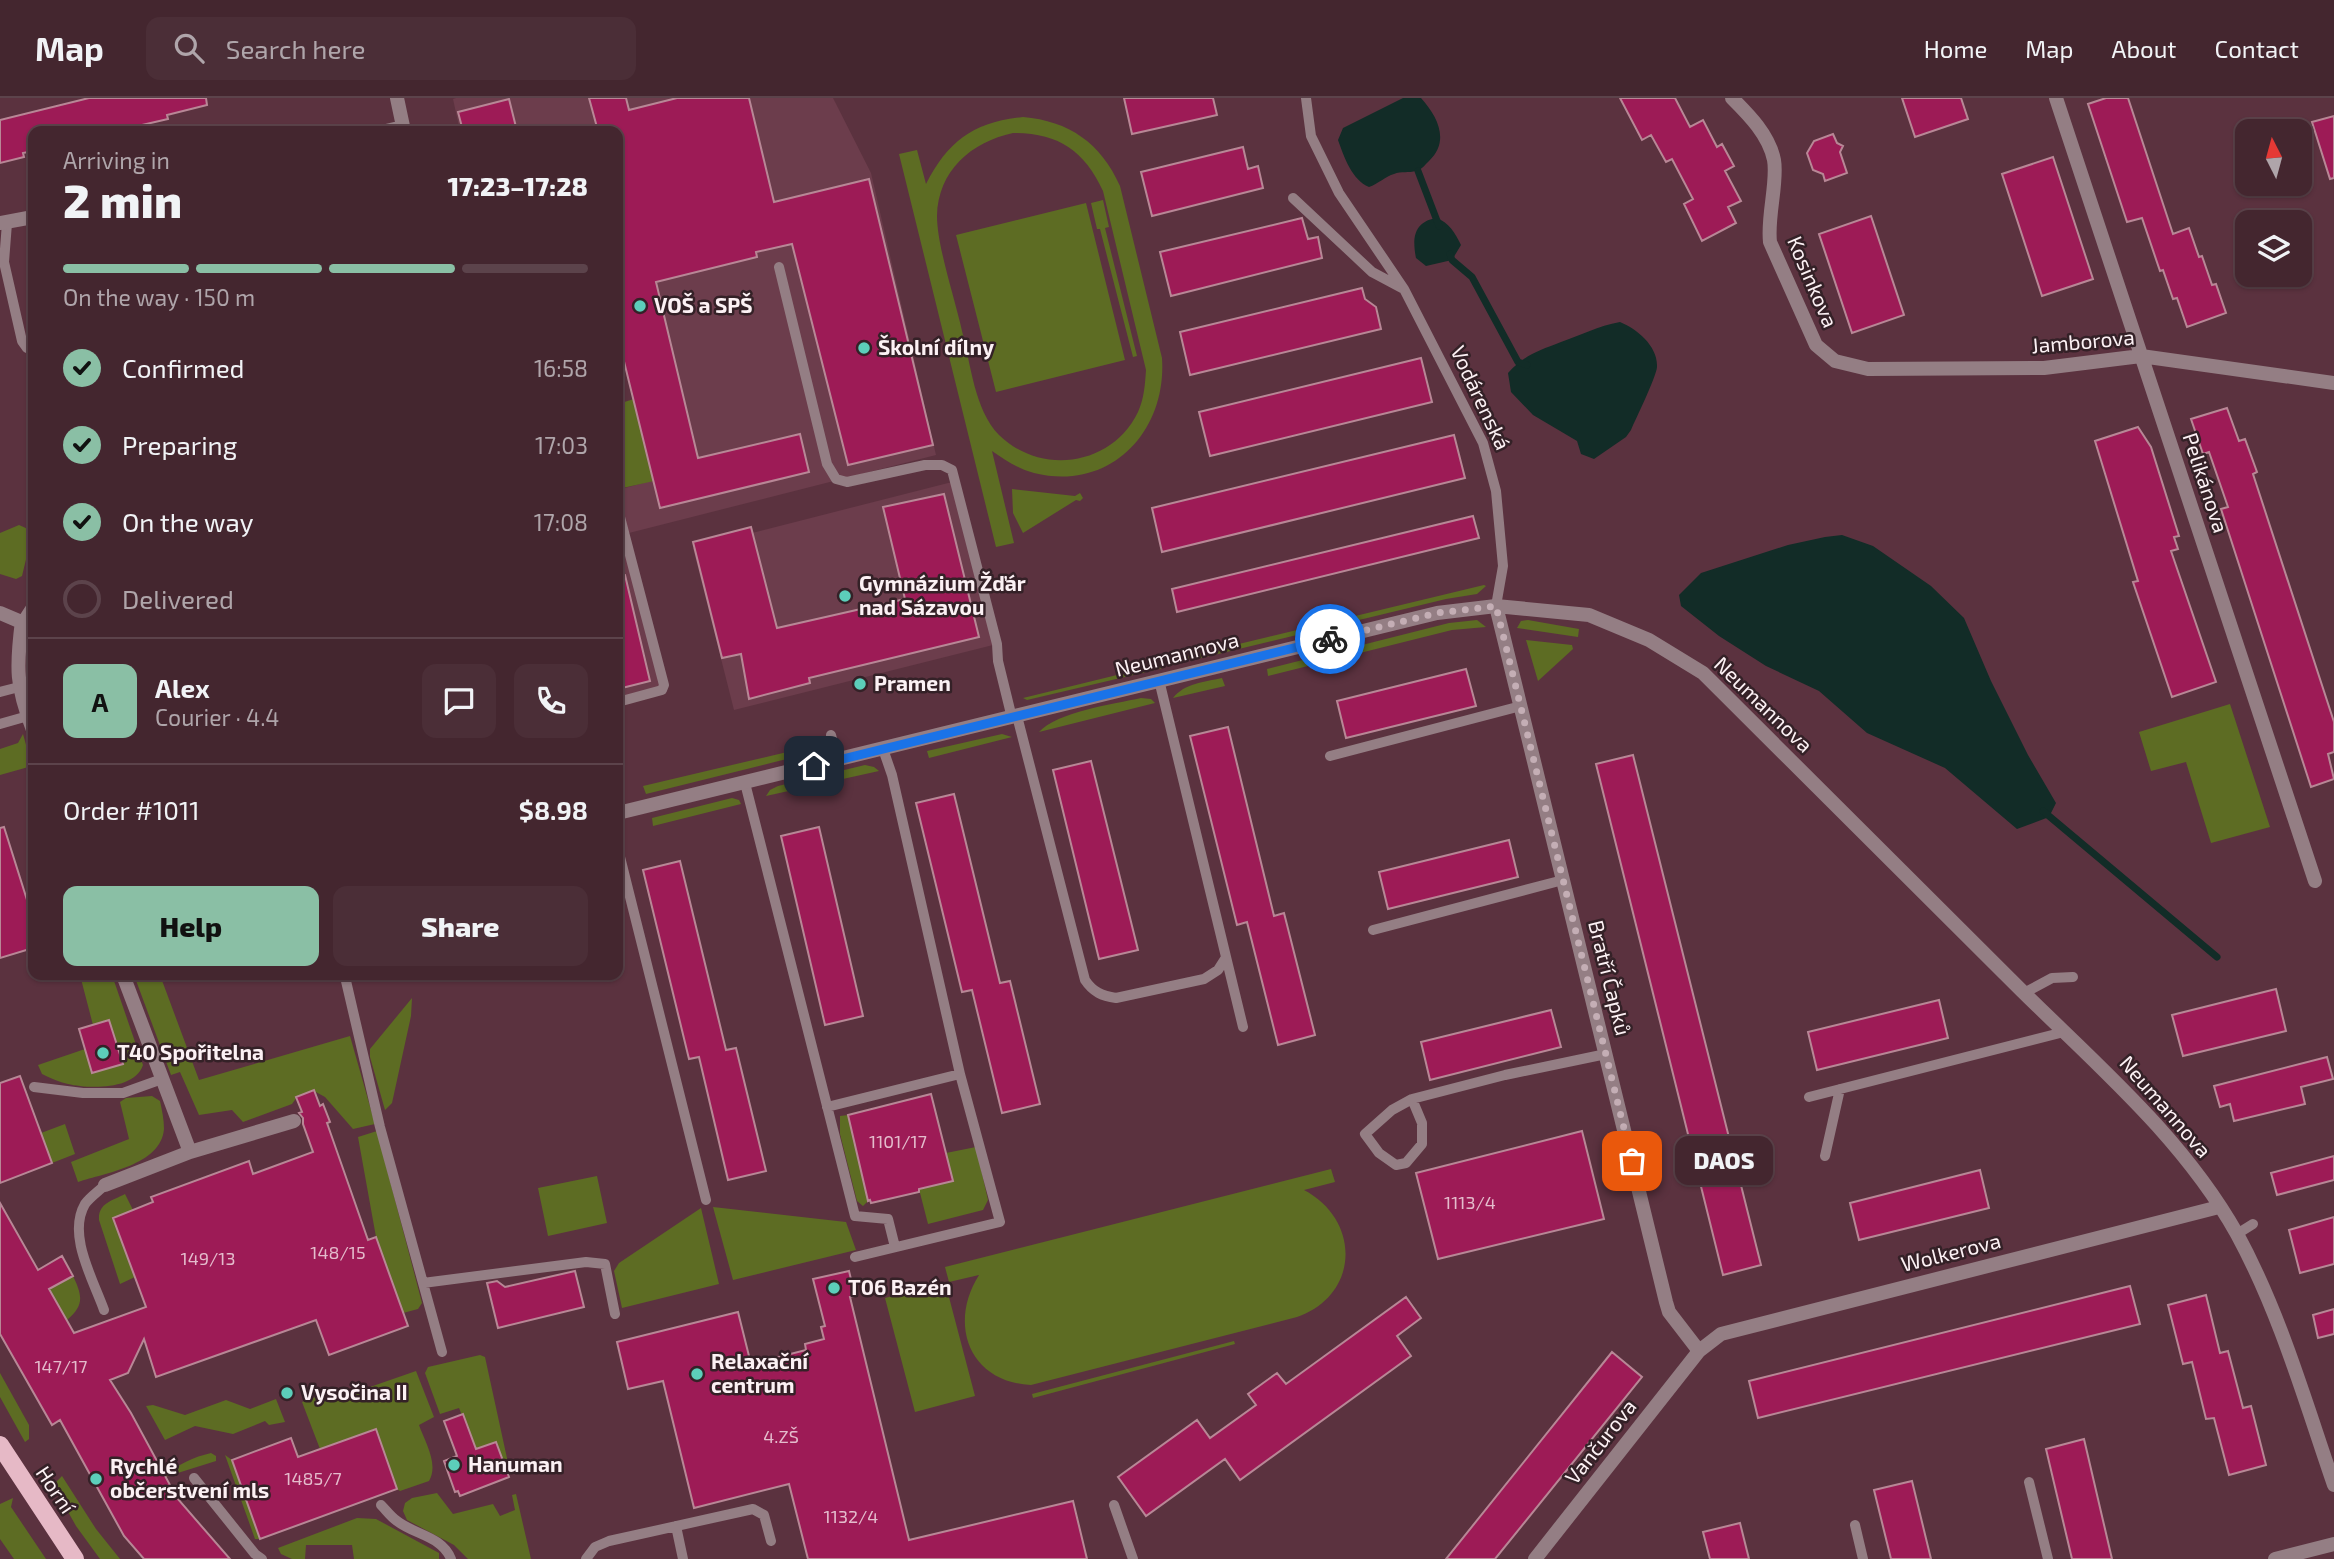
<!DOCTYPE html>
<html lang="en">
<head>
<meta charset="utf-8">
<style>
  :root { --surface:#44262f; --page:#4b2e37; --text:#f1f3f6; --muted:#afa5aa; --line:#5c434b; --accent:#8abfa5 }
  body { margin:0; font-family:"Exo 2",sans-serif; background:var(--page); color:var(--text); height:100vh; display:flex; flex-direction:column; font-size:26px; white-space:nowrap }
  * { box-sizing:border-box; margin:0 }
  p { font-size:23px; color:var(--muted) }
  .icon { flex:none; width:38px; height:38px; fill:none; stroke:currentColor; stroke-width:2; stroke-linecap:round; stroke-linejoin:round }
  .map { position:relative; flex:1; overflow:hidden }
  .drawer { position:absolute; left:28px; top:28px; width:595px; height:854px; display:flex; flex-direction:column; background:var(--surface); border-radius:14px; box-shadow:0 2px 5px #0004,0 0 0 2px var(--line) }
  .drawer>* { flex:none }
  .needle { width:46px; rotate:354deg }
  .fabs { position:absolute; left:2235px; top:21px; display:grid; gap:14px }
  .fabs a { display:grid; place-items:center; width:77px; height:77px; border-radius:14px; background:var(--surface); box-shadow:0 2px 5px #0004,0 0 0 2px var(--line); font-size:35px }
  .pin { position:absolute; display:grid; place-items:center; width:60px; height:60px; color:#fff; margin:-30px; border-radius:14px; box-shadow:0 4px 10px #0006 }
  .courier { position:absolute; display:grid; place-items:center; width:70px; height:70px; margin:-35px; border:5px solid #1a73e8; border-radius:50%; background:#fff; color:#222; box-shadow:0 2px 9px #0007 }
  .bubble { position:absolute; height:49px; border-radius:14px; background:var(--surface); box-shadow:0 2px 5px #0004,0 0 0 2px var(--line); font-size:23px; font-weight:800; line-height:49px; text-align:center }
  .head em { font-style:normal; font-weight:800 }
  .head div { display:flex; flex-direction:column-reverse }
  .head { display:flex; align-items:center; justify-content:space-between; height:119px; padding:0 35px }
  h1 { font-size:46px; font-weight:800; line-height:52px }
  .bar { display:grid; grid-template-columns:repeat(4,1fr); gap:10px 7px; align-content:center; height:84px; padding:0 35px }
  .bar i { height:9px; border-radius:5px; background:var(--line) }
  .bar .current { background:var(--accent) }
  .bar p { grid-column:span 4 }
  .line { display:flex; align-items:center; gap:18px; padding:0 35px; border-top:2px solid var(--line) }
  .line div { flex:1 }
  .round { display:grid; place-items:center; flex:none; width:74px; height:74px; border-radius:14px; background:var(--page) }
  ol { padding:0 35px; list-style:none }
  li { display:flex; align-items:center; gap:21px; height:77px }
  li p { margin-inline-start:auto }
  li .icon { padding:7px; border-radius:50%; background:var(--accent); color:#111; stroke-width:4 }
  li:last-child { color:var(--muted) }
  li i { width:38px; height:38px; border:4px solid var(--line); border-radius:50% }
  .button { display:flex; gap:14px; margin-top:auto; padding:14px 35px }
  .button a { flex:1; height:80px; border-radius:14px; background:var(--accent); color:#111; font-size:28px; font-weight:800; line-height:80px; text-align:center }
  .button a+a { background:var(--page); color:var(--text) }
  header { display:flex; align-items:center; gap:42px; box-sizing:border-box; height:98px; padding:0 35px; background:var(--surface); border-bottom:2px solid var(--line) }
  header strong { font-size:33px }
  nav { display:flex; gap:38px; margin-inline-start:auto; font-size:24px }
  .search { width:490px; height:63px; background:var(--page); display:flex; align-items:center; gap:18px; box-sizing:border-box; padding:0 24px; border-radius:14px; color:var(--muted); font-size:26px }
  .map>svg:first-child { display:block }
  .built { fill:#6c3d4c }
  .green { fill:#5d6c23; fill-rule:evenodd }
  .water { fill:#122c27 }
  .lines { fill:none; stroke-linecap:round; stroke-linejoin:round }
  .stream { stroke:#122c27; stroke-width:7 }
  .building { fill:#9d1b56; stroke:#b88796; stroke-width:2 }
  .lane { stroke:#947e84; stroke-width:10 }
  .street { stroke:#947e84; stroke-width:14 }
  .primary { stroke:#e6b9c6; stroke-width:18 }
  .done { stroke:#c4aeb5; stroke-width:7; stroke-dasharray:0 12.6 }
  .route { stroke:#1a73e8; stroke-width:9 }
  .poi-dot { fill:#5cceba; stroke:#342127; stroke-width:2.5 }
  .labels { text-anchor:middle; stroke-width:5; stroke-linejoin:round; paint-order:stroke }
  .number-label { font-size:18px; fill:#e4bccc }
  .street-label { font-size:21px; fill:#fcf1f4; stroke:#342127 }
  .poi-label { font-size:21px; font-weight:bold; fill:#fcf1f4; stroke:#342127; text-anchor:start }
</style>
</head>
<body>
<header>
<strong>Map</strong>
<div class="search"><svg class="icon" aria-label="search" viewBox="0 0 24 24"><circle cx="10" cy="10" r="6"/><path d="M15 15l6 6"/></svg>Search here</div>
<nav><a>Home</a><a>Map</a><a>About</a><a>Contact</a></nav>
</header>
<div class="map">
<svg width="2334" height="1461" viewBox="0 0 2334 1461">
  <rect width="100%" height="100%" fill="#5b323f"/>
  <path class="built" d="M456 0H833L871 75 936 357 625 436 662 592 618 604V392L654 382 618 234V33H460L453 1Z
    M956 383 997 546 734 612 693 450Z"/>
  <path class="green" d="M1023 19C1069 23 1101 45 1120 88L1162 260C1167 334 1110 394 1034 375 1018 371 1005 362 992 353L1014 445 996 449 899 56 917 52 926 86C948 43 974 24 1023 19ZM1013 35C1058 35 1084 52 1103 93L1146 272C1145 287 1144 301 1138 314 1112 368 1041 378 999 337 974 311 971 266 962 233 955 201 937 148 937 118 938 73 971 44 1013 35Z
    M1103 102 1109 129 1105 130 1137 258 1133 259 1100 131H1097L1091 105Z
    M1086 105 1125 262 996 294 956 137Z
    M634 301 654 383 618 391V306Z
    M1012 391 1075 398 1080 395 1083 400 1080 403 1076 402 1023 435 1013 415Z
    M19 427 28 431 30 445 22 478 16 481 0 476V435Z
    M1484 487 1486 488 1477 496 1446 501 1193 562 1185 559Z
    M1477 522 1486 529 1452 532 1268 578 1267 571 1449 525Z
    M1528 522 1579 531 1578 539 1517 530 1521 523Z
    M1526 542 1572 547 1573 551 1538 583Z
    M1166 565 1163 570 1027 602 1023 600Z
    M1222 580 1225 588 1173 600C1185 585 1204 584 1222 580Z
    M1141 600 1151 601 1155 605 1039 634C1057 614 1114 606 1141 600Z
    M2230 606 2270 729 2211 745 2186 664 2151 673 2139 634Z
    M23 636 32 668 0 677V651L18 645Z
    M1002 636 1012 639 929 660 927 653Z
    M825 645 823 652 646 696 643 688Z
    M865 667 874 669 879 673 766 698 770 692 778 688Z
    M732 700 739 702 741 706 653 728 652 720Z
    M82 877H112L143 967C135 992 89 991 68 986 59 984 50 980 42 976L38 967 85 951 92 975 122 966 109 923 93 927 81 881Z
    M134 877H160L199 982 350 938 375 1026 353 1031 325 999 314 993 297 999 292 1006 243 1024 232 1012 199 1017 180 974 171 977Z
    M412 900 411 918 392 1005 385 1012 370 959V951Z
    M152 998 160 1003C162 1012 164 1022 164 1031 161 1067 105 1075 78 1084L71 1064 129 1041 120 1004 126 1000Z
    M848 1017 868 1103 863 1108 857 1103 840 1036V1018Z
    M65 1026 75 1056 52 1065 41 1035Z
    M377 1033 422 1205 418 1211 403 1215 376 1139 358 1039Z
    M976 1049 988 1102 983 1112 928 1126 919 1091 953 1083 946 1055Z
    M1331 1071 1335 1084 1304 1092C1361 1122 1360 1197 1297 1219L1031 1287C969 1284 948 1226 979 1177L949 1184 945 1169Z
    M597 1078 607 1125 548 1138 538 1090Z
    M125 1096 133 1112 113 1120 135 1179 120 1186 99 1122C98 1105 112 1103 125 1096Z
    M713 1109 846 1124 856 1152 733 1182Z
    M701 1110 719 1186 622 1210 614 1173 619 1165Z
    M42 1170 54 1189 73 1178C82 1197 85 1207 67 1222L38 1172Z
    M945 1184 975 1298 915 1314 885 1200Z
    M1234 1243 1235 1246 1033 1300 1032 1296Z
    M480 1257 485 1259 510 1374H508L496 1344 476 1351 459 1310 440 1316 425 1275 428 1269Z
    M416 1273 434 1319 419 1327C425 1344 439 1366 429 1383L400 1393 397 1391 375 1331 320 1351 302 1304 334 1292 347 1297Z
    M0 1275 29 1327V1341L25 1344 0 1299Z
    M276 1301 285 1324 269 1327 265 1323 233 1336 195 1328 165 1342 146 1308 153 1307 185 1317 226 1302 250 1311Z
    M211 1355 216 1358V1363L165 1379C177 1366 194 1359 211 1355Z
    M225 1357 232 1362 260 1441H255Z
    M62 1378 96 1431 120 1461H100L76 1428 53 1387Z
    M437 1395 453 1416 493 1406 500 1418 515 1412 512 1397 516 1396 531 1461H468L454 1447 407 1422 403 1413 405 1405 412 1400Z
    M13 1400 11 1409 46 1461H14L0 1441V1406Z
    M357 1420 376 1421 439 1455V1461H354L352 1447H306L305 1461H292L281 1456 278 1450Z"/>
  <path class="water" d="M1403 0H1421C1438 19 1450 43 1429 63 1425 67 1421 72 1416 73 1409 75 1401 73 1394 76 1386 78 1378 86 1369 89 1352 82 1344 59 1338 42L1343 30Z
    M1436 120C1449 124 1455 135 1461 147L1452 162 1426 168 1416 160C1412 140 1414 124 1436 120Z
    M1620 224C1637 231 1658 248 1657 269 1656 280 1636 320 1631 332L1626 339 1594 361 1581 356 1577 343 1533 317 1511 294 1508 275C1526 256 1538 253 1561 244 1581 237 1598 228 1620 224Z
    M1842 437 1873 448 1931 488 1964 520 1991 583 2028 657 2056 705 2049 719 2017 731 1945 670 1867 635 1819 593 1766 568 1719 538 1681 508 1679 497 1701 475 1788 447 1825 439Z"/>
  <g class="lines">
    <path class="stream" d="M1418 73 1439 128
      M1450 156 1452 162 1472 179 1518 264 1527 267
      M2043 713 2217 859"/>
  </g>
  <path class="building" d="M89 0H206L207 7 167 17 168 21 116 33H33V53L23 55 24 59 0 65V22Z
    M589 0H626L629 12 677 0H749L774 104 869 81 933 347 848 367 792 146 756 154 757 159 656 184 698 360 800 336 809 374 660 410 618 239V33H598Z
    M1124 0H1213L1217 17 1132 36Z
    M1620 0H1675L1690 29 1703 22 1717 49 1722 46 1734 68 1725 73 1741 103 1728 109 1736 125 1702 143 1684 106 1693 101 1672 61 1666 64 1651 37 1642 42Z
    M1902 0H1961L1968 21 1915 39Z
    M2106 0H2128L2173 136 2189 130 2199 159 2202 158 2212 187 2216 186 2226 215 2187 229 2177 200 2173 201 2163 172 2160 173 2142 120 2127 124 2088 6Z
    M509 1 517 33H463L458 14Z
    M2334 18V80L2330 81 2312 24Z
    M1833 36 1837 45 1843 48 1840 54 1847 75 1825 83 1823 76 1813 72 1807 55 1814 43Z
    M1243 49 1248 71 1258 68 1263 90 1152 118 1141 74Z
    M2053 59 2093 181 2042 198 2002 76Z
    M1871 118 1904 217 1852 235 1819 136Z
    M1302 120 1308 141 1318 139 1322 160 1171 198 1160 154Z
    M1362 190 1365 201 1376 209 1381 231 1190 277 1180 234Z
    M1421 260 1432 304 1210 358 1199 314Z
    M2227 310 2239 343 2245 341 2257 374 2253 376 2334 624V654L2328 656 2334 681 2311 689 2221 411 2228 409 2209 354 2203 356 2191 321Z
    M2138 329 2151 349 2179 438 2174 439 2178 451 2171 453 2216 584 2172 599 2133 484 2138 483 2095 343Z
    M1454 337 1465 380 1162 454 1152 410Z
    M944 396 979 539 809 580 810 585 749 601 741 556 722 560 693 444 751 429 777 530 905 501 883 409Z
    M1473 418 1479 440 1177 514 1172 491Z
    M625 477 650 583 618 591V478Z
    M1466 571 1476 608 1346 640 1337 603Z
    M1228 629 1274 818 1284 815 1315 937 1278 947 1247 824 1237 827 1190 638Z
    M1633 657 1761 1167 1723 1177 1596 666Z
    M1091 663 1138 852 1099 861 1053 672Z
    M954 696 1000 885 1010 883 1040 1006 1002 1015 972 892 962 894 916 705Z
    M4 729 33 821V850L0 860V730Z
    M819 729 863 918 825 927 781 738Z
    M1509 742 1518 779 1388 811 1379 774Z
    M680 763 726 952 736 950 766 1073 728 1082 699 959 689 961 643 772Z
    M2276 891 2286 933 2183 958 2172 917Z
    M1939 902 1948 940 1817 972 1808 934Z
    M1551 912 1561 949 1430 982 1421 944Z
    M109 922 123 966 92 975 79 931Z
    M2327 959 2333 981 2301 989 2305 1006 2234 1023 2230 1006 2220 1009 2214 988Z
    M20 978 52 1065 0 1085V985Z
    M314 992 320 1008 323 1006 330 1024 327 1025 368 1142 376 1139 408 1228 329 1257 316 1222 156 1279 144 1241 128 1275 110 1282 131 1315 177 1400 230 1461H144L124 1438 60 1322 52 1327 0 1236V1105L38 1172 62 1158 73 1178 49 1191 74 1235 146 1209 113 1120 153 1104 151 1099 249 1063 253 1076 313 1054 303 1026V1020L299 1015 302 1014 296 999Z
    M931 996 953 1083 919 1091V1094L871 1105 870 1102 868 1103 848 1017Z
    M1582 1033 1604 1121 1438 1161 1416 1075Z
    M2334 1058V1082L2277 1097 2271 1075Z
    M1980 1072 1989 1110 1859 1142 1850 1105Z
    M2334 1119V1166L2300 1175 2289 1132Z
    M575 1173 584 1209 498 1230 487 1185 497 1183 505 1189Z
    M849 1173 855 1198 850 1199 909 1442 1073 1403 1087 1461H808L789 1386 694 1410 663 1283 628 1291 617 1244 738 1214 751 1266 806 1252 805 1246 824 1241 821 1229 825 1228 813 1181Z
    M2130 1188 2140 1226 1758 1320 1749 1283Z
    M2206 1197 2220 1255 2228 1253 2243 1310 2251 1308 2266 1367 2229 1377 2214 1320 2206 1321 2192 1264 2183 1266 2168 1207Z
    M1406 1199 1421 1220 1397 1238 1411 1258 1240 1382 1225 1361 1146 1418 1118 1379 1197 1322 1210 1340 1256 1307 1248 1296 1277 1275 1286 1286Z
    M2334 1211V1236L2318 1240 2313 1217Z
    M1612 1254 1642 1279 1495 1461H1446Z
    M463 1316 476 1351 496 1344 509 1379 460 1398 458 1393 455 1394 444 1363 457 1358 444 1323Z
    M376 1331 397 1391 260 1441 232 1362 291 1340 298 1359Z
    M2084 1341 2112 1461H2072L2046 1351Z
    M1912 1383 1931 1461H1891L1874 1392Z
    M1740 1425 1749 1461H1710L1703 1434Z"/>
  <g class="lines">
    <path class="lane" d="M1306 0 1311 38 1339 95 1404 191 1483 345 1496 393 1503 468 1496 508
      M1293 100 1372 174 1402 190
      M7 125 4 164 22 243 27 250 33 252
      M779 169 827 366 836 381 847 384 925 367H942L952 372 997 546 998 563 1012 620
      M22 523 33 506
      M1159 582 1243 929
      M0 594 19 589
      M618 604 662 592 664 587 620 419
      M1017 618 1085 882C1093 894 1102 898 1116 900L1204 881 1218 872 1225 861
      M0 626 28 618
      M831 637 838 662
      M1330 658 1521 608
      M745 685 855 1118 888 1121 895 1149
      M618 751 706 1102
      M1373 832 1563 782
      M346 883 380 1029 442 1254
      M2024 895 2052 880 2073 879
      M34 989 83 995H123L162 981
      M1809 999 2064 934
      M1412 1001 1422 1025V1046L1406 1065 1396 1067 1379 1055 1365 1036 1392 1012 1412 1001 1505 977 1606 956
      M827 1009 960 976
      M1825 1058 1840 991
      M2237 1136 2253 1126
      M855 1159 1000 1124 960 976 892 677 883 651
      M423 1185 586 1164 605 1166 615 1216
      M104 1212C93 1181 67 1137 85 1106 90 1099 99 1093 105 1087
      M194 1380 255 1456 262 1461
      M2029 1384 2048 1461
      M381 1407C386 1412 391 1419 397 1423 415 1437 442 1438 451 1461
      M1114 1407 1133 1461
      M1855 1427 1863 1461
      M676 1428 683 1461
      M586 1461 595 1449 609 1443 753 1411 764 1417 771 1443"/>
    <path class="street" d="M397 0 404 33
      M1732 0C1749 17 1769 37 1774 62 1778 84 1767 118 1770 144L1816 247 1835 263 1868 271 2044 270 2141 258 2334 285
      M2056 0 2315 783
      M386 33 403 29
      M0 125 33 119
      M1496 508 1666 1204 1669 1214 1699 1253
      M0 515 33 529
      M22 523C16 570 16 588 33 632
      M618 715 1437 515 1496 508 1589 517 1649 542 1703 575C1809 681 1915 786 2021 892 2098 968 2183 1040 2237 1136 2280 1215 2305 1303 2334 1387
      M123 877 190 1054
      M105 1087 190 1054 294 1023
      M1535 1461 1699 1253 1721 1236 2219 1109
      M2275 1461 2334 1446"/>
    <path class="primary" d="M0 1347 75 1461"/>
  </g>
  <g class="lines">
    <path class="done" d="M1330 541 1437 515 1496 508 1632 1063"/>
    <path class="route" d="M814 668 1330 541"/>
  </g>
  <g class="poi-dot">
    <circle cx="640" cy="208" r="7"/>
    <circle cx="864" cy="250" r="7"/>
    <circle cx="845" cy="498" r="7"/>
    <circle cx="860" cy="586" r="7"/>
    <circle cx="103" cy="955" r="7"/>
    <circle cx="834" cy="1190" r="7"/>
    <circle cx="697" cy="1276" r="7"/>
    <circle cx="287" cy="1295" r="7"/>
    <circle cx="454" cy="1367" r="7"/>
    <circle cx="96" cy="1381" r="7"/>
  </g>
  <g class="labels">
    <g class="number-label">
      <text x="898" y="1050">1101/17</text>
      <text x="1470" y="1111">1113/4</text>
      <text x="338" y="1161">148/15</text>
      <text x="208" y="1167">149/13</text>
      <text x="61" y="1275">147/17</text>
      <text x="781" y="1345">4.ZŠ</text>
      <text x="313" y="1387">1485/7</text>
      <text x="851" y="1425">1132/4</text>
    </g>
    <g class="street-label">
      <text transform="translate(1812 184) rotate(67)" y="7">Kosinkova</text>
      <text transform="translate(2083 244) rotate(-5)" y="7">Jamborova</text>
      <text transform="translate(1480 300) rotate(65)" y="7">Vodárenská</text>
      <text transform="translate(2205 385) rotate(72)" y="7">Pelikánova</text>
      <text transform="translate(1177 557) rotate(-14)" y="7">Neumannova</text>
      <text transform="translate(1763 607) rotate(44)" y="7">Neumannova</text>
      <text transform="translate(1609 880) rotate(76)" y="7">Bratří Čapků</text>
      <text transform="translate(2165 1009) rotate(49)" y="7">Neumannova</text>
      <text transform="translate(1951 1155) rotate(-14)" y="7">Wolkerova</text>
      <text transform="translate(1601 1344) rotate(-52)" y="7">Vančurova</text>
      <text transform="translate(55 1392) rotate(56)" y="7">Horní</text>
    </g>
    <g class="poi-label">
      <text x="654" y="215">VOŠ a SPŠ</text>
      <text x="878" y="257">Školní dílny</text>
      <text x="859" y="493">Gymnázium Žďár<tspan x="859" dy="24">nad Sázavou</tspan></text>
      <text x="874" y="593">Pramen</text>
      <text x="117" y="962">T40 Spořitelna</text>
      <text x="848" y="1197">T06 Bazén</text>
      <text x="711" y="1271">Relaxační<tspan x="711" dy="24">centrum</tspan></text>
      <text x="301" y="1302">Vysočina II</text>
      <text x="468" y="1374">Hanuman</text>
      <text x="110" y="1376">Rychlé<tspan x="110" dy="24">občerstvení mls</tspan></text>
    </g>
  </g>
</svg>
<div class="fabs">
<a><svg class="needle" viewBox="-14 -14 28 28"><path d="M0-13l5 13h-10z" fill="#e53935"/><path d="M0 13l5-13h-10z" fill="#afa5aa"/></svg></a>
<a><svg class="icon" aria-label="layers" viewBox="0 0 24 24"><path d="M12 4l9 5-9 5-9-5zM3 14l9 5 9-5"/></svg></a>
</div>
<div class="pin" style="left:1632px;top:1063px;background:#ea580c"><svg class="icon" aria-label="bag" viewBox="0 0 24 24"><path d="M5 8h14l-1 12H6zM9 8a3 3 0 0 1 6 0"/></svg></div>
<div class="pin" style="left:814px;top:668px;background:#1f2937"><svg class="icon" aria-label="home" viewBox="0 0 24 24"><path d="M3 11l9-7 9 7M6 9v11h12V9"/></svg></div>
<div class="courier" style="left:1330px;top:541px"><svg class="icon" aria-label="bike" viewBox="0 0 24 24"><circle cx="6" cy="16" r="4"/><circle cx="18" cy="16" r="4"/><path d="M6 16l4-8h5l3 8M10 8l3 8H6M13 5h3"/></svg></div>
<div class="bubble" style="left:1675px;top:1038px;width:98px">DAOS</div>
<section class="drawer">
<div class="head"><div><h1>2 min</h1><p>Arriving in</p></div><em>17:23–17:28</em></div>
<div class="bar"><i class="current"></i><i class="current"></i><i class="current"></i><i></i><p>On the way · 150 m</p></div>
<ol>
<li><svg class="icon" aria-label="check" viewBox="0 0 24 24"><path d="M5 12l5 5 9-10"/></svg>Confirmed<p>16:58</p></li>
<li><svg class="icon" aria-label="check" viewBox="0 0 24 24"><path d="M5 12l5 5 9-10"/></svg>Preparing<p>17:03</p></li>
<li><svg class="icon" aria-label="check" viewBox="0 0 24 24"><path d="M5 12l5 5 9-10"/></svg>On the way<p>17:08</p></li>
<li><i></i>Delivered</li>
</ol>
<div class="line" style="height:126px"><b class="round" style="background:var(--accent);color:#111">A</b><div><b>Alex</b><p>Courier · 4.4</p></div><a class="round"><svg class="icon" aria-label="chat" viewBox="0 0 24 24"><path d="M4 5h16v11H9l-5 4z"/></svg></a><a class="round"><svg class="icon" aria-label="phone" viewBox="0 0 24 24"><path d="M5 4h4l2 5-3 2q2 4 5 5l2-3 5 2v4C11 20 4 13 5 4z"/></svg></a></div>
<div class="line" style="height:91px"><div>Order #1011</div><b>$8.98</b></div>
<div class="button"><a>Help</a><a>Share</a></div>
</section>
</div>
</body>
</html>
